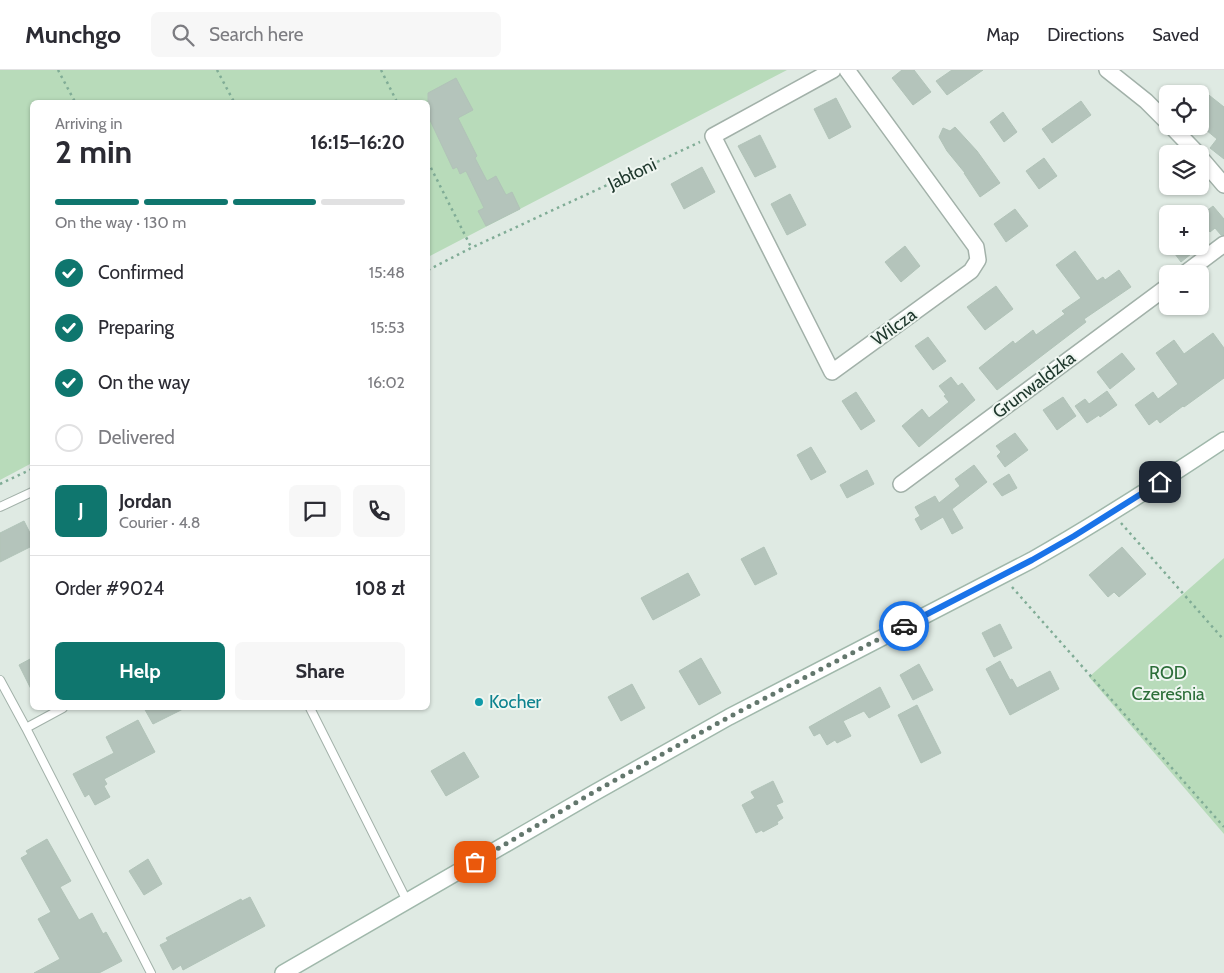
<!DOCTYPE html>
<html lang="en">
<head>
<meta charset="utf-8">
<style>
  :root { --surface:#fff; --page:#f7f7f7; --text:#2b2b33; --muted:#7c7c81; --line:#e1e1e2; --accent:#0f766e }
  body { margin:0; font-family:Cabin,sans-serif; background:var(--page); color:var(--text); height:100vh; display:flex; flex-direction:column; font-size:19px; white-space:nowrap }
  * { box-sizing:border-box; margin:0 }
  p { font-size:16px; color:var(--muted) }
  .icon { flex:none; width:28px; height:28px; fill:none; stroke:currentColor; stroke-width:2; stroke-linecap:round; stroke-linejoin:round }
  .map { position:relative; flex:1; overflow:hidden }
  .drawer { position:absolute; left:30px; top:30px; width:400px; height:610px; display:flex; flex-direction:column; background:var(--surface); border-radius:8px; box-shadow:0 1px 4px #0004 }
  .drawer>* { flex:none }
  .controls { position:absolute; left:1159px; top:15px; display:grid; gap:10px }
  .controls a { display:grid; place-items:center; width:50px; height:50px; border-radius:8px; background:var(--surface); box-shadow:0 1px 4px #0004; font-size:25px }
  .pin { position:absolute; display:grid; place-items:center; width:42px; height:42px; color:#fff; margin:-21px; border-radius:10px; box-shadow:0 2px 8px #0006 }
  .courier { position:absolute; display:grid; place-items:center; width:50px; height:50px; margin:-25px; border:4px solid #1a73e8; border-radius:50%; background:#fff; color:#222; box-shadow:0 1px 6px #0007 }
  .summary em { font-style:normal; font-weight:800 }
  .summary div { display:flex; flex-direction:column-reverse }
  .summary { display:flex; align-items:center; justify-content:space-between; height:85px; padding:0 25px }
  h1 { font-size:32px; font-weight:800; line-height:38px }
  .bar { display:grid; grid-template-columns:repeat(4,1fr); gap:8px 5px; align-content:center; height:60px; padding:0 25px }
  .bar i { height:6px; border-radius:4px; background:var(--line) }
  .bar .current { background:var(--accent) }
  .bar p { grid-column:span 4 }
  .line { display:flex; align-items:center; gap:12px; padding:0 25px; border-top:1px solid var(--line) }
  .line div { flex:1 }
  .round { display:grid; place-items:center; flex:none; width:52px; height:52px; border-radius:8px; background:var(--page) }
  ol { padding:0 25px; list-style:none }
  li { display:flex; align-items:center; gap:15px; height:55px }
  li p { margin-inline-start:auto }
  li .icon { padding:5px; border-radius:50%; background:var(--accent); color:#fff; stroke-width:4 }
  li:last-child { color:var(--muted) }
  li i { width:28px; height:28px; border:2px solid var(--line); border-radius:50% }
  .action { display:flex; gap:10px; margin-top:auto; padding:10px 25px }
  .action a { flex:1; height:58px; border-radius:8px; background:var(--accent); color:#fff; font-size:20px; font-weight:800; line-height:58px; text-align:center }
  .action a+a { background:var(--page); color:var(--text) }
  header { display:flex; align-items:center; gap:30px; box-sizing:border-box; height:70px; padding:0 25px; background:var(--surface); border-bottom:1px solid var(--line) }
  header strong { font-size:24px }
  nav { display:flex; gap:28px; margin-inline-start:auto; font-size:18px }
  .search { width:350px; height:45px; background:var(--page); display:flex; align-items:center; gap:12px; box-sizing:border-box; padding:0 18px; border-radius:8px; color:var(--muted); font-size:19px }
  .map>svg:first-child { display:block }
  .green { fill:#b8dbba }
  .building { fill:#b4c4bb; stroke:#b1c3b8 }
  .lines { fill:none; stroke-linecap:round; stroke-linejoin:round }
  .lane-casing { stroke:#a2b1a9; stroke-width:10 }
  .street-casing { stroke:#a2b1a9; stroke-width:18 }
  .secondary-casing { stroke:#a0b8ab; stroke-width:18 }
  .path { stroke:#80ac96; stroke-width:2.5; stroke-dasharray:2.5 4; stroke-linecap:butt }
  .lane { stroke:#fff; stroke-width:8 }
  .street { stroke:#fff; stroke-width:15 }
  .secondary { stroke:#fff; stroke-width:15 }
  .done { stroke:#63776d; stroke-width:5; stroke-dasharray:0 9 }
  .route { stroke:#1a73e8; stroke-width:6 }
  .culture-dot { fill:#0f9aa8; stroke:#eff6f1; stroke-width:2 }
  .labels { text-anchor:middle; stroke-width:4; stroke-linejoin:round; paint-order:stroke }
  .street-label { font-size:18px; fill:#20392e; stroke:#eff6f1 }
  .park-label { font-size:18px; fill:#2c6e39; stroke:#eff6f1 }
  .culture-label { font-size:18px; fill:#0d838f; stroke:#eff6f1; text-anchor:start }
</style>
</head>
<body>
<header>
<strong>Munchgo</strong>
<div class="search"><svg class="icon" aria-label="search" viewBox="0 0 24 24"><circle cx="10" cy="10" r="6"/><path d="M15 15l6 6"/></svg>Search here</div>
<nav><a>Map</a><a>Directions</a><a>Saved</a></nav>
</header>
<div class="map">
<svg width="1224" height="903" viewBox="0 0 1224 903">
  <rect width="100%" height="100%" fill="#dfeae3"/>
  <path class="green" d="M0 0H787L428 187V32H32V393L0 410Z
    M1224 488V764L1089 607Z"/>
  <path class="building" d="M902 0H914L931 22 913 35 892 8Z
    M952 0H983L947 25 936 11Z
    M456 8 473 40 458 48 477 86 475 88 487 111 496 106 506 125 512 122 520 139 486 156 478 141 484 138 466 101 460 104 457 97 453 99 428 46V23Z
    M1200 18 1224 37V89L1210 78 1217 69 1200 55Z
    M836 28 851 57 829 69 814 39Z
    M1081 31 1091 45 1052 73 1042 59Z
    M1003 42 1017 62 1004 72 990 52Z
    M955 57 977 81 1000 113 980 127 964 103H965L947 81 939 67 943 58 950 61Z
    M760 65 776 97 755 107 738 76Z
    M1044 88 1057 106 1039 119 1026 101Z
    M702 97 715 122 684 139 671 114Z
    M790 124 806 155 787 165 771 134Z
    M1213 136 1224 149V165H1221L1215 158 1210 162 1200 150V146Z
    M1015 139 1028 156 1006 172 994 154Z
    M905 176 920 196 901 212 885 192Z
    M1169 176H1186L1191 184 1181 192Z
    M1075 181 1097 211 1103 207 1105 210 1119 200 1131 217 1084 249 1086 252 997 320 979 298 1013 271 1015 274 1033 260 1036 265 1065 244 1062 241 1081 228 1056 195Z
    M996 216 1013 239 985 260 967 237Z
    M1213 263 1224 278V308L1184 337 1183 336 1160 353 1157 349 1149 355 1135 335 1153 322 1158 329 1178 314 1156 283 1174 270 1184 284Z
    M928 267 946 291 933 300 915 276Z
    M1122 283 1135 299 1110 319 1097 302Z
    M951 307 958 316 962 313 975 330 919 377 902 356 922 339 929 348 949 332 944 326 946 325 939 316Z
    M1107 321 1117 335 1100 347 1099 345 1087 353 1075 336 1085 329 1089 334Z
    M856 322 875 351 861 360 842 331Z
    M1063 327 1076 346 1057 360 1043 340Z
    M1015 363 1028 380 1005 397 997 386 1001 382 996 376Z
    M811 377 826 402 811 410 797 385Z
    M974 395 987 412 952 439 963 458 952 464 943 447 921 460 915 449 920 446 915 437 935 426 939 433 960 416 955 409Z
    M867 400 874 414 847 428 840 415Z
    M1009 404 1017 418 1002 426 993 414Z
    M24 451 32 467V476L0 492V463Z
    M764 477 777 504 755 515 741 489Z
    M1122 477 1146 504 1119 527 1114 522 1108 527 1089 505Z
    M688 503 700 525 653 550 641 528Z
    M1000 554 1012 578 994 587 982 563Z
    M32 588V621L19 595Z
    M701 588 721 623 699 635 679 601Z
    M1000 591 1010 610 1012 609 1017 618 1050 601 1059 619 1010 645 986 599Z
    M919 594 933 620 913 630 900 605Z
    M632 614 645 638 621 651 608 627Z
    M880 617 890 637 869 648 864 641 843 651 851 666 837 673 835 670 827 675 820 663 814 666 809 657Z
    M917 635 941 683 921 693 898 645Z
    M144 638H185L153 654Z
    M138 650 155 682 104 709 107 714 104 716 110 727 95 735 89 724 85 727 73 704 114 683 106 667Z
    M464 682 479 707 446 726 431 701Z
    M773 711 783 732 776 735 783 748 777 752 778 754 763 762 762 760 756 763 742 735 755 728 751 722Z
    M47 769 71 811 60 817 79 850 92 843 103 864 106 862 122 891 99 903H34L60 889 38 849 51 842 21 788 28 784 26 781Z
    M148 789 162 814 144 825 129 801Z
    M250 827 265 856 183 900 181 895 173 900 160 875 168 871 166 868 241 829 242 831Z"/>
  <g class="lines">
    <defs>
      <path id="lane" d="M0 437 32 422
        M0 610 26 658 151 903
        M310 638 407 831
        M26 658 63 638"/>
      <path id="street" d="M833 0 713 66 832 302 971 201 978 190 976 177 847 0
        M1107 0 1146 31 1168 53
        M1171 56 1198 84
        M1200 87 1224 115
        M1184 204 1224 174
        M901 414 1168 216"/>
      <path id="secondary" d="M283 903 594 723 729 647 1032 490C1097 453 1161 412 1224 370"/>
    </defs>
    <use href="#lane" class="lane-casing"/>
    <use href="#street" class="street-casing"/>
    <use href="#secondary" class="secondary-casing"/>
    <path class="path" d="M58 0 75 32
      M217 0 234 32
      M381 0 397 32
      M428 92 471 177
      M428 200 471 178 700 72
      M0 414 32 399
      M1121 453 1224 570
      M1012 517 1224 757"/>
    <use href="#lane" class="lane"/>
    <use href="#street" class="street"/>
    <use href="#secondary" class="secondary"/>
  </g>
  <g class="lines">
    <path class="done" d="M475 792 594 722 729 647 904 556"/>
    <path class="route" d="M904 556 1032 490 1074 466 1160 412"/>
  </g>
  <circle class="culture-dot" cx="479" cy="632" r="5"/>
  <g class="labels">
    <g class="street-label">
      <text transform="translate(632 104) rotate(-25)" y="6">Jabłoni</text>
      <text transform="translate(894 257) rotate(-36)" y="6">Wilcza</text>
      <text transform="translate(1034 315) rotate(-37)" y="6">Grunwaldzka</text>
    </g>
    <g class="park-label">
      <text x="1168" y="609">ROD<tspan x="1168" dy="21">Czereśnia</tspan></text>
    </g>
    <g class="culture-label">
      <text x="489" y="638">Kocher</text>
    </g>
  </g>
</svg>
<div class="controls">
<a><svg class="icon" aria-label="locate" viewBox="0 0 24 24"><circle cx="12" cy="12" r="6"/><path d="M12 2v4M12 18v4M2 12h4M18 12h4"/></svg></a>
<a><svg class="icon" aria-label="layers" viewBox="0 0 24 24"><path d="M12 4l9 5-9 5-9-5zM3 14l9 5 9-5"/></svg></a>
<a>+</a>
<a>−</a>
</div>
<div class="pin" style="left:475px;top:792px;background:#ea580c"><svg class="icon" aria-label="bag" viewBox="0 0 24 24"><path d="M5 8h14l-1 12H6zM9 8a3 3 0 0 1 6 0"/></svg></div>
<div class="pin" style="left:1160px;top:412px;background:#1f2937"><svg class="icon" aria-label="home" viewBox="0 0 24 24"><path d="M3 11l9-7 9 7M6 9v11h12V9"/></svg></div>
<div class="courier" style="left:904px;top:556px"><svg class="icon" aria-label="car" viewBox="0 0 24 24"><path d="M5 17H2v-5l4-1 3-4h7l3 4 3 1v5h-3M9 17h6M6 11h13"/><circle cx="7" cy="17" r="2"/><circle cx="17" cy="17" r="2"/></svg></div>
<section class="drawer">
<div class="summary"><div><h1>2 min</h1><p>Arriving in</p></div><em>16:15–16:20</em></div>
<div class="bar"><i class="current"></i><i class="current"></i><i class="current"></i><i></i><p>On the way · 130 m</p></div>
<ol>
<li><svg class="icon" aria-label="check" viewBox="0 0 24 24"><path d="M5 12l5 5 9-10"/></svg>Confirmed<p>15:48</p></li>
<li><svg class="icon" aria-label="check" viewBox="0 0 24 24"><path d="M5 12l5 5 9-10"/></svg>Preparing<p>15:53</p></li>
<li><svg class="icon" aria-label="check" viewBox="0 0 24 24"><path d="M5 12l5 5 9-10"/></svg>On the way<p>16:02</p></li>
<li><i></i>Delivered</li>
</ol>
<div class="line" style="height:90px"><b class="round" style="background:var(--accent);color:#fff">J</b><div><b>Jordan</b><p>Courier · 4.8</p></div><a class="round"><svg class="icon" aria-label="chat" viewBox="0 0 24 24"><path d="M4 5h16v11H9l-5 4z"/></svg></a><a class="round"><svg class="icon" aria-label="phone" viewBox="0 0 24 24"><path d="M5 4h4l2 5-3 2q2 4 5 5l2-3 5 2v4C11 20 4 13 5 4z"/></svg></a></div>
<div class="line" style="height:65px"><div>Order #9024</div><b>108 zł</b></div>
<div class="action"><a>Help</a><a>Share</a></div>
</section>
</div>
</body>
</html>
